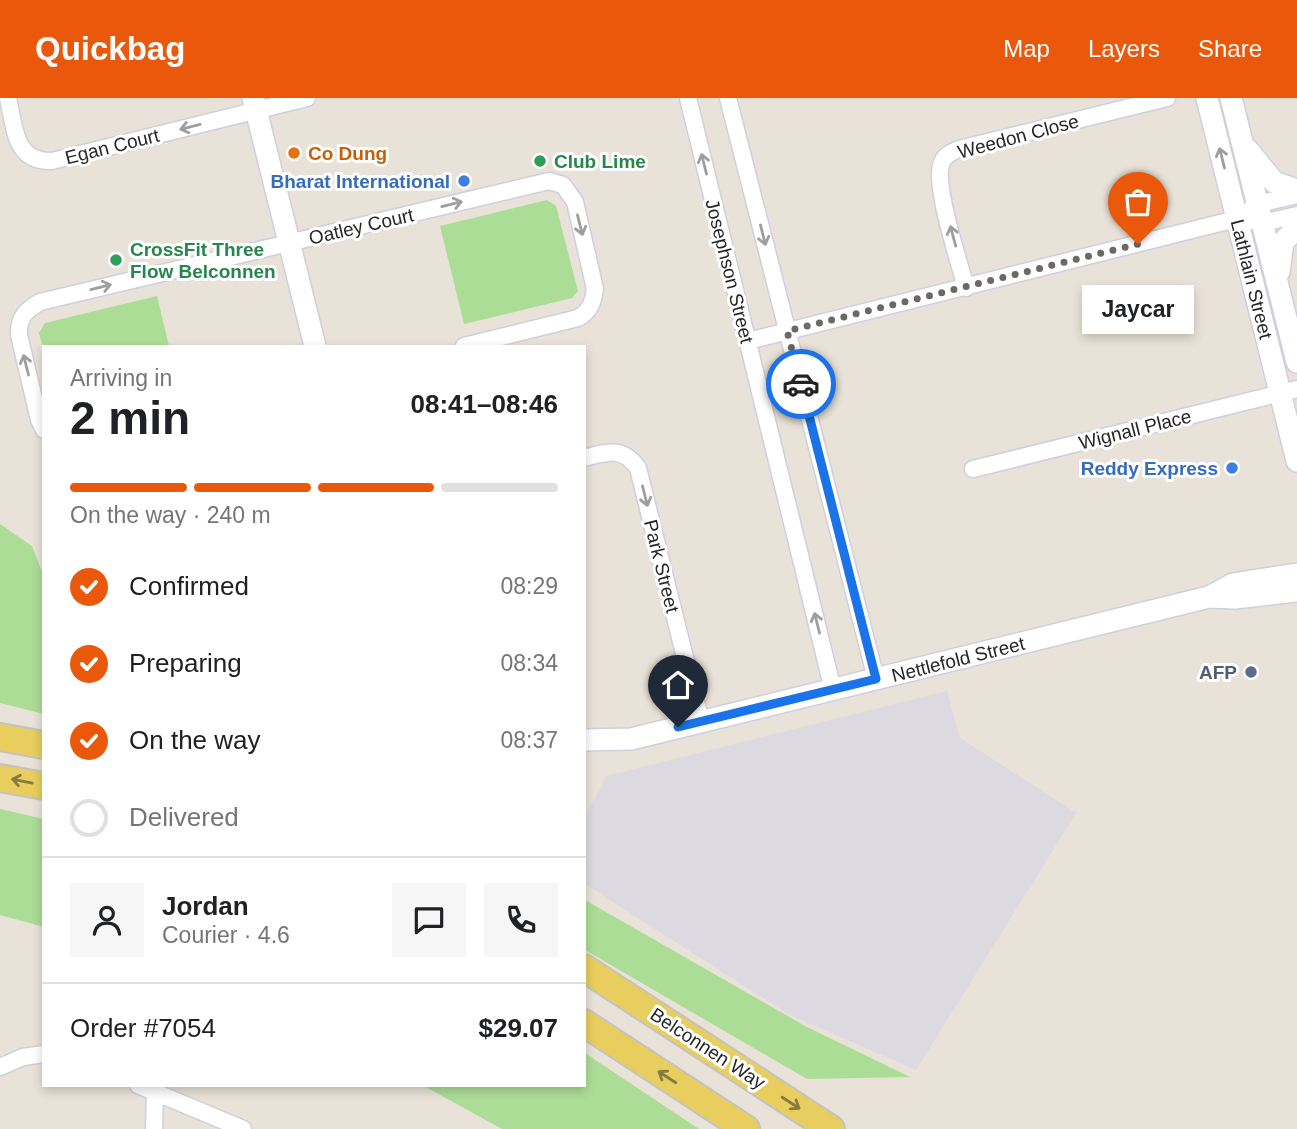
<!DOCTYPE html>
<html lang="en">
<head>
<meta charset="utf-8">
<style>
  :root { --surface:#fff; --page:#f6f6f6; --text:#202124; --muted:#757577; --line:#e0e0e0; --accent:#ea580c }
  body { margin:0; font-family:Arial,sans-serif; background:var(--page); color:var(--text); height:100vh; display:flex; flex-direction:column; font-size:26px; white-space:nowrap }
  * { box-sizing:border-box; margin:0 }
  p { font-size:23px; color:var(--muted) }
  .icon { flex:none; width:38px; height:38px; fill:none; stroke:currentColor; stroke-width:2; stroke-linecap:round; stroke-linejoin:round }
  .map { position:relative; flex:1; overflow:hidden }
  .side { position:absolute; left:42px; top:247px; width:544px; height:742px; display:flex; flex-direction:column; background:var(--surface); border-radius:0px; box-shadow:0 4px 10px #0003 }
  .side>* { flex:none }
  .pin { position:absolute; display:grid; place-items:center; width:60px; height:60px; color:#fff; margin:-72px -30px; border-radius:50% 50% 50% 0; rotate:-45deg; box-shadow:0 0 7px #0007 }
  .pin .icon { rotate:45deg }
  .courier { position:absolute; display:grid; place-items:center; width:70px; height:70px; margin:-35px; border:5px solid #1a73e8; border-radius:50%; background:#fff; color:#222; box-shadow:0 2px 9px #0007 }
  .bubble { position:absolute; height:49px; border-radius:0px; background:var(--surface); box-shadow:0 4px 10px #0003; font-size:23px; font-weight:600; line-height:49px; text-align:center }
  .headline em { font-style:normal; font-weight:600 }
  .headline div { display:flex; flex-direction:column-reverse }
  .headline { display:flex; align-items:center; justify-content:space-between; height:119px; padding:0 28px }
  h1 { font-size:46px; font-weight:600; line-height:52px }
  .bar { display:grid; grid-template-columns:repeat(4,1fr); gap:10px 7px; align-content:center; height:84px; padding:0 28px }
  .bar i { height:9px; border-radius:5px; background:var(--line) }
  .bar .active { background:var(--accent) }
  .bar p { grid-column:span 4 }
  .line { display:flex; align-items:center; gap:18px; padding:0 28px; border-top:2px solid var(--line) }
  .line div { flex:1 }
  .round { display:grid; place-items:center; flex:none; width:74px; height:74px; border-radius:0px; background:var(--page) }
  ol { padding:0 28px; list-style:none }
  li { display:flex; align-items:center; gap:21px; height:77px }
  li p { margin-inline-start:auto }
  li .icon { padding:7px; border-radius:50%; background:var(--accent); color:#fff; stroke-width:4 }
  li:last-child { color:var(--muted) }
  li i { width:38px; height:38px; border:4px solid var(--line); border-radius:50% }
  header { display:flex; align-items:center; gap:42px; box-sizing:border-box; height:98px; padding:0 35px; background:var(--accent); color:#fff }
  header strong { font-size:33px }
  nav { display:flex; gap:38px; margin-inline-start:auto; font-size:24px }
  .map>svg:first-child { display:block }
  .industrial { fill:#dcd9e1 }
  .green { fill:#acdd97 }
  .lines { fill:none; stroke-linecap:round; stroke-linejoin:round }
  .minor-casing { stroke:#ced0df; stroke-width:19 }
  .tertiary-casing { stroke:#ced0df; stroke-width:24 }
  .primary-casing { stroke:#c3c3c3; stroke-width:30 }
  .minor { stroke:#fff; stroke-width:16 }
  .tertiary { stroke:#fff; stroke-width:21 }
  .primary { stroke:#e8ce5e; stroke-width:26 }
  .oneway { stroke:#9e9e9e }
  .oneway2 { stroke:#887a42 }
  .done { stroke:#6b6865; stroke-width:7; stroke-dasharray:0 12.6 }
  .route { stroke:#1a73e8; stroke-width:9 }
  .food-dot { fill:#e8710a; stroke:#fff; stroke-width:2.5 }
  .leisure-dot { fill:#2e9e5b; stroke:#fff; stroke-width:2.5 }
  .shop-dot { fill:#3f7fe0; stroke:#fff; stroke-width:2.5 }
  .service-dot { fill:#5c6f8a; stroke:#fff; stroke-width:2.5 }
  .labels { text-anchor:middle; stroke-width:6; stroke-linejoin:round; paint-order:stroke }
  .street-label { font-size:19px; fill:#272727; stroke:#fff }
  .food-label { font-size:19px; font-weight:bold; fill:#c56008; stroke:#fff; text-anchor:start }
  .leisure-label { font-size:19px; font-weight:bold; fill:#27864d; stroke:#fff; text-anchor:start }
  .shop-label { font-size:19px; font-weight:bold; fill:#366cbe; stroke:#fff; text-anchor:end }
  .service-label { font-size:19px; font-weight:bold; fill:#4e5e75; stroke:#fff; text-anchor:end }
</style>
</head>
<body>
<header>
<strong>Quickbag</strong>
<nav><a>Map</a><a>Layers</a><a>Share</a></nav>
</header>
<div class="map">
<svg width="1297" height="1031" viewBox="0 0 1297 1031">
  <rect width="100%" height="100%" fill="#e9e2d8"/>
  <path class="industrial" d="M947 593 960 640 1076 715 916 972 788 916 585 786V719L606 678Z"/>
  <path class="green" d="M547 102 556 108 578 193 572 200 464 226 440 128Z
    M157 198 169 248H44V253L39 235 45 225Z
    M0 426 32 448 44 479V616L0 605Z
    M0 711 44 721V829L0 817Z
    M585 802 805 928 910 979 807 981 585 852Z
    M585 955 699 1031H502L422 987H584Z"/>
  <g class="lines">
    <defs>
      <path id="minor" d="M8 0C15 30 14 64 52 63L307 0
        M688 0 833 592
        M728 0 876 581
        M1253 123 1262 125 1297 117
        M966 190C960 166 932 84 942 64 945 57 952 54 959 51L1167 0
        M748 243 1220 125 1237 121 1258 106 1297 97
        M44 332 39 322 19 237C18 220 26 212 40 204L549 83 563 87 575 104 595 191C593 205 590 213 578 220L464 248
        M584 360C608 354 622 348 638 370L701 624
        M973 371 1297 291
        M0 969 23 959 44 956
        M138 987 243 1031
        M154 1031 155 993"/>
      <path id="tertiary" d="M253 0 315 248
        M1207 0 1297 363
        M1231 0 1297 264
        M1247 51 1274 84 1297 92
        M1279 174 1283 144 1297 130
        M1209 499 1233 486 1297 476
        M584 642 631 641 1209 499 1235 500 1297 493"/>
      <path id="primary" d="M0 639 44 647
        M0 680 44 688
        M584 870 831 1031
        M584 925 746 1031"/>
    </defs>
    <use href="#minor" class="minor-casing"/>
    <use href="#tertiary" class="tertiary-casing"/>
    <use href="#primary" class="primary-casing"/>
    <use href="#minor" class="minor"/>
    <use href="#tertiary" class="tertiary"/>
    <use href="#primary" class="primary"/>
  </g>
  <defs><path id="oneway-shaft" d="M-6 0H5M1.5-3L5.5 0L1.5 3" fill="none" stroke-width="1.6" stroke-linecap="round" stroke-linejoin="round" transform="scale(1.75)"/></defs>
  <g class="oneway">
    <use href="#oneway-shaft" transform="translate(190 29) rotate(166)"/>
    <use href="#oneway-shaft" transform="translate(1222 60) rotate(-104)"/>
    <use href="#oneway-shaft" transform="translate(704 66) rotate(-104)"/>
    <use href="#oneway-shaft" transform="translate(452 106) rotate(-14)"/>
    <use href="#oneway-shaft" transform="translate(580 127) rotate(76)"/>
    <use href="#oneway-shaft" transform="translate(763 137) rotate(76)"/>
    <use href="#oneway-shaft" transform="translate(953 138) rotate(-105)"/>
    <use href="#oneway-shaft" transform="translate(101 189) rotate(-14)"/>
    <use href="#oneway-shaft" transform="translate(26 267) rotate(-104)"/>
    <use href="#oneway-shaft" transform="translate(645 398) rotate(76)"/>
    <use href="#oneway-shaft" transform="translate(817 525) rotate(-104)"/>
  </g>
  <g class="oneway2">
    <use href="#oneway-shaft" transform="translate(22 683) rotate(-169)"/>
    <use href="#oneway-shaft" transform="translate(667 979) rotate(-147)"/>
    <use href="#oneway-shaft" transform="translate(791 1005) rotate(33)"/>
  </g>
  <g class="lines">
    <path class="done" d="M801 286 787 233 1138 146"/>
    <path class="route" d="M678 629 876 581 801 286"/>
  </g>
  <circle class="food-dot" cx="294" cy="55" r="7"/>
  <g class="leisure-dot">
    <circle cx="540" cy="63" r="7"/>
    <circle cx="116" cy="162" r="7"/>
  </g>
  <g class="shop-dot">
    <circle cx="464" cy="83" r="7"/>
    <circle cx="1232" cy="370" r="7"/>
  </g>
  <circle class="service-dot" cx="1251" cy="574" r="7"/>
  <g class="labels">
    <g class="street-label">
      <text transform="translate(1018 38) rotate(-15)" y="7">Weedon Close</text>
      <text transform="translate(112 48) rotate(-14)" y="7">Egan Court</text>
      <text transform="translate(361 128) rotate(-13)" y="7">Oatley Court</text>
      <text transform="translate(730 173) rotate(76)" y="7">Josephson Street</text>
      <text transform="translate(1252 181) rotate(76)" y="7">Lathlain Street</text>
      <text transform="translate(1135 331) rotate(-14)" y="7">Wignall Place</text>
      <text transform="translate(662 468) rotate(76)" y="7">Park Street</text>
      <text transform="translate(958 561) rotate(-14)" y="7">Nettlefold Street</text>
      <text transform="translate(708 950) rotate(33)" y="7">Belconnen Way</text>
    </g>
    <g class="food-label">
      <text x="308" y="62">Co Dung</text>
    </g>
    <g class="leisure-label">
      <text x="554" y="70">Club Lime</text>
      <text x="130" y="158">CrossFit Three<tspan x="130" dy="22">Flow Belconnen</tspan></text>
    </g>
    <g class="shop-label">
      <text x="450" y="90">Bharat International</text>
      <text x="1218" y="377">Reddy Express</text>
    </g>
    <g class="service-label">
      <text x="1237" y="581">AFP</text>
    </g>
  </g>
</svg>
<div class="pin" style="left:1138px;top:146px;background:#ea580c"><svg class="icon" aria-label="bag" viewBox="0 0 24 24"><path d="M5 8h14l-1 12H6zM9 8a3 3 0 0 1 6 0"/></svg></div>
<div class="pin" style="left:678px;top:629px;background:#1f2937"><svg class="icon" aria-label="home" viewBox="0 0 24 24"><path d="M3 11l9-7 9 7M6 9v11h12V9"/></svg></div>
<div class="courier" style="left:801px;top:286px"><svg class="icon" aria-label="car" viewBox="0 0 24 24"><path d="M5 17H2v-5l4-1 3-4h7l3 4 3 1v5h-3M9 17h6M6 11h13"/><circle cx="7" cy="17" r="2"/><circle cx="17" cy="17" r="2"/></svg></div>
<div class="bubble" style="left:1082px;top:187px;width:112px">Jaycar</div>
<section class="side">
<div class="headline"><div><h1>2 min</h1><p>Arriving in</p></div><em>08:41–08:46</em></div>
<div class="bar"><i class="active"></i><i class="active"></i><i class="active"></i><i></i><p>On the way · 240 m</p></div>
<ol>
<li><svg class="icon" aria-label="check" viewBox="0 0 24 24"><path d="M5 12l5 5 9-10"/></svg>Confirmed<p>08:29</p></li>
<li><svg class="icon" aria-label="check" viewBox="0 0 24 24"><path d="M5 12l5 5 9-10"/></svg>Preparing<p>08:34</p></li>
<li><svg class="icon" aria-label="check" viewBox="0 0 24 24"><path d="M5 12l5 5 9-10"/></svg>On the way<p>08:37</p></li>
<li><i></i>Delivered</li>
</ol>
<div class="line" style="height:126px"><a class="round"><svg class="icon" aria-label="person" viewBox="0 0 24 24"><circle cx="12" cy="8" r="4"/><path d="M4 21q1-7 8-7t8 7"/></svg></a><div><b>Jordan</b><p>Courier · 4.6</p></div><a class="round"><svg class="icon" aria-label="chat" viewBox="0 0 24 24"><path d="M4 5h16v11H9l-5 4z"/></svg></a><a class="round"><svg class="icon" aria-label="phone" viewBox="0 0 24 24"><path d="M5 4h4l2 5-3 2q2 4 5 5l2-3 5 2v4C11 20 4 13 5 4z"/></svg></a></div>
<div class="line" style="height:91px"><div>Order #7054</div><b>$29.07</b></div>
</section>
</div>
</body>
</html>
